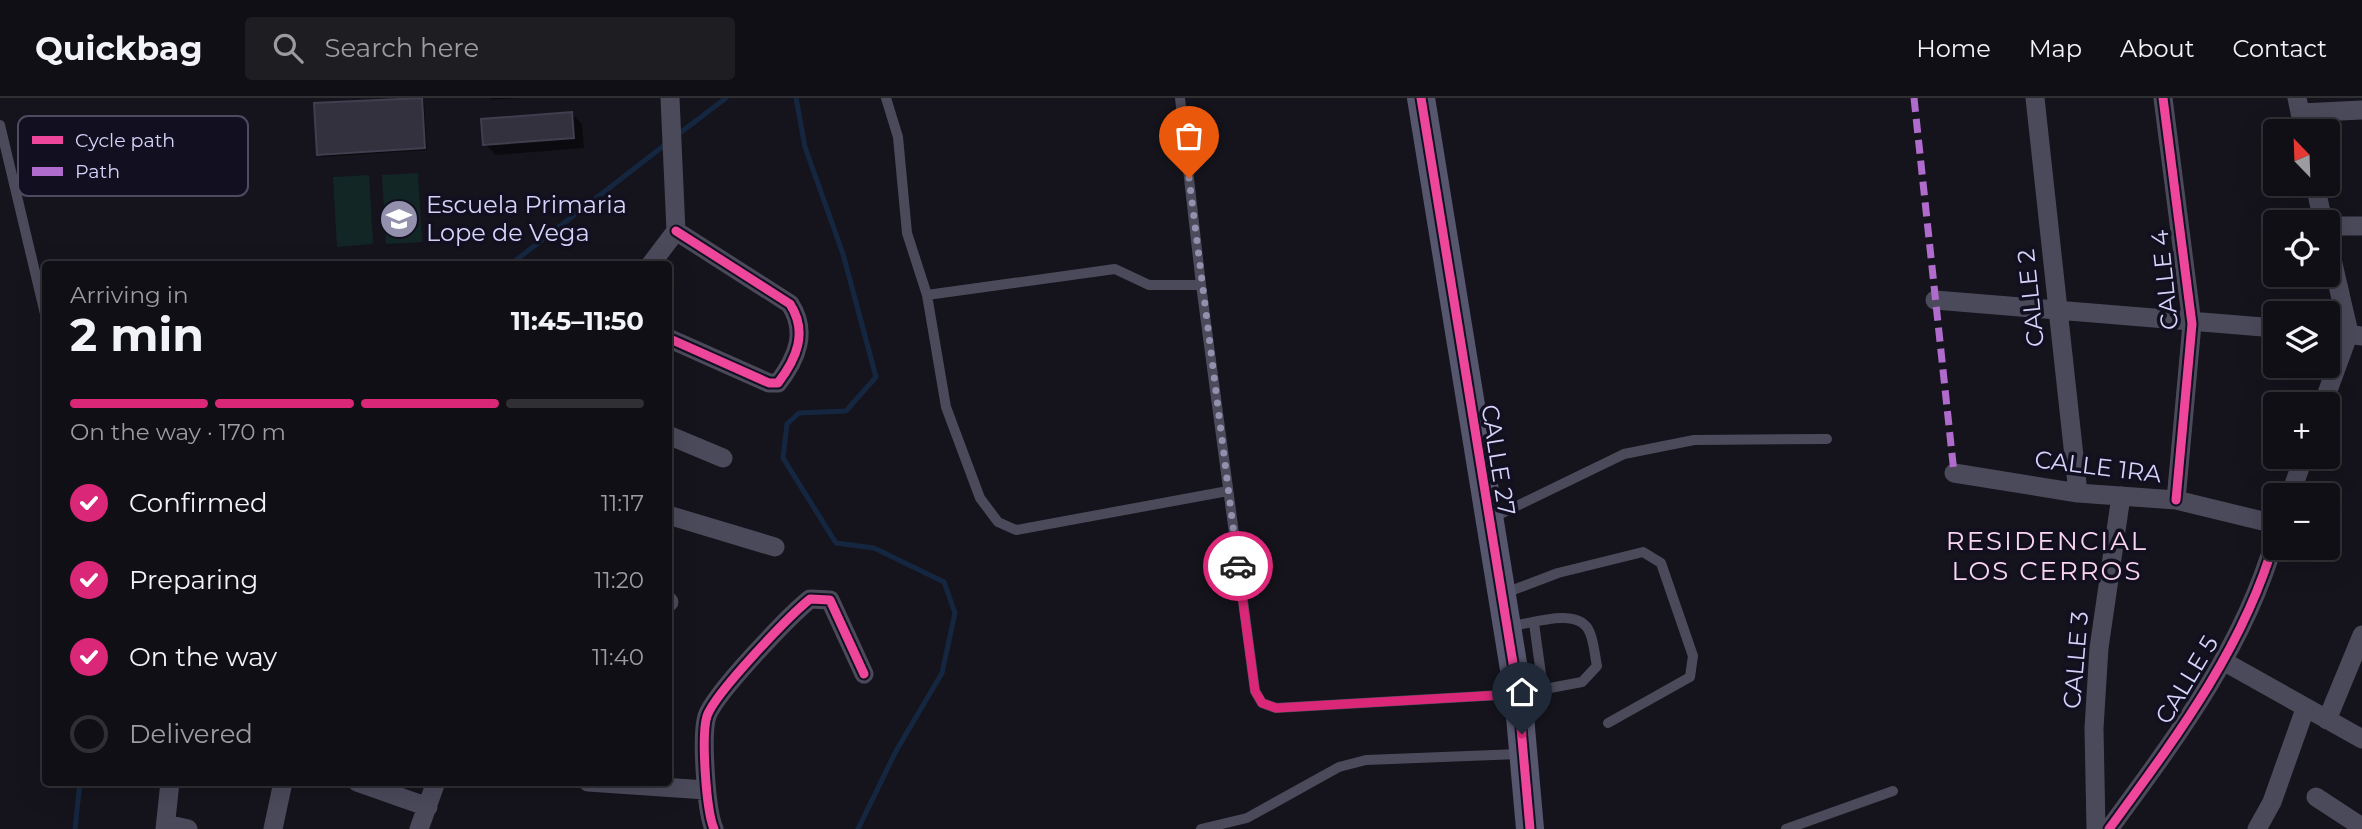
<!DOCTYPE html>
<html lang="en">
<head>
<meta charset="utf-8">
<style>
  :root { --surface:#100f15; --page:#1e1d22; --text:#f1f3f6; --muted:#9c9ca0; --line:#302f34; --accent:#db2777 }
  body { margin:0; font-family:Montserrat,sans-serif; background:var(--page); color:var(--text); height:100vh; display:flex; flex-direction:column; font-size:26px; white-space:nowrap }
  * { box-sizing:border-box; margin:0 }
  p { font-size:23px; color:var(--muted) }
  .icon { flex:none; width:38px; height:38px; fill:none; stroke:currentColor; stroke-width:2; stroke-linecap:round; stroke-linejoin:round }
  .map { position:relative; flex:1; overflow:hidden }
  .side { position:absolute; left:42px; top:163px; width:630px; height:525px; display:flex; flex-direction:column; background:var(--surface); border-radius:7px; box-shadow:0 7px 28px #0002,0 0 0 2px var(--line) }
  .side>* { flex:none }
  .needle { width:46px; rotate:337deg }
  .controls { position:absolute; left:2263px; top:21px; display:grid; gap:14px }
  .controls a { display:grid; place-items:center; width:77px; height:77px; border-radius:7px; background:var(--surface); box-shadow:0 7px 28px #0002,0 0 0 2px var(--line); font-size:35px }
  .pin { position:absolute; display:grid; place-items:center; width:60px; height:60px; color:#fff; margin:-72px -30px; border-radius:50% 50% 50% 0; rotate:-45deg; box-shadow:0 0 7px #0007 }
  .pin .icon { rotate:45deg }
  .courier { position:absolute; display:grid; place-items:center; width:70px; height:70px; margin:-35px; border:5px solid #db2777; border-radius:50%; background:#fff; color:#222; box-shadow:0 2px 9px #0007 }
  .head em { font-style:normal; font-weight:700 }
  .head div { display:flex; flex-direction:column-reverse }
  .head { display:flex; align-items:center; justify-content:space-between; height:119px; padding:0 28px }
  h1 { font-size:46px; font-weight:700; line-height:52px }
  .bar { display:grid; grid-template-columns:repeat(4,1fr); gap:10px 7px; align-content:center; height:84px; padding:0 28px }
  .bar i { height:9px; border-radius:5px; background:var(--line) }
  .bar .selected { background:var(--accent) }
  .bar p { grid-column:span 4 }
  ol { padding:0 28px; list-style:none }
  li { display:flex; align-items:center; gap:21px; height:77px }
  li p { margin-inline-start:auto }
  li .icon { padding:7px; border-radius:50%; background:var(--accent); color:#fff; stroke-width:4 }
  li:last-child { color:var(--muted) }
  li i { width:38px; height:38px; border:4px solid var(--line); border-radius:50% }
  header { display:flex; align-items:center; gap:42px; box-sizing:border-box; height:98px; padding:0 35px; background:var(--surface); border-bottom:2px solid var(--line) }
  header strong { font-size:33px }
  nav { display:flex; gap:38px; margin-inline-start:auto; font-size:24px }
  .search { width:490px; height:63px; background:var(--page); display:flex; align-items:center; gap:18px; box-sizing:border-box; padding:0 24px; border-radius:7px; color:var(--muted); font-size:26px }
  .map>svg:first-child { display:block }
  .green { fill:#132626 }
  .shadow { fill:#0007 }
  .lines { fill:none; stroke-linecap:round; stroke-linejoin:round }
  .stream { stroke:#152740; stroke-width:5 }
  .building { fill:#33313e; stroke:#413e4f; stroke-width:2 }
  .lane { stroke:#4a4a5b; stroke-width:10 }
  .street { stroke:#4a4a5b; stroke-width:19 }
  .secondary { stroke:#56566e; stroke-width:28 }
  .quiet { stroke:#b06ccc; stroke-width:7; stroke-dasharray:14 7; stroke-linecap:butt }
  .cycleway-casing { stroke:#121020; stroke-width:13 }
  .cycleway { stroke:#ed469a; stroke-width:9 }
  .done { stroke:#9290ac; stroke-width:7; stroke-dasharray:0 12.6 }
  .route { stroke:#db2777; stroke-width:9 }
  .labels { text-anchor:middle; stroke-width:7; stroke-linejoin:round; paint-order:stroke }
  .poi-label { font-size:24px; fill:#d6d3fa; stroke:#121020; text-anchor:start }
  .street-label { font-size:24px; fill:#d6d3fa; stroke:#121020 }
  .neighbourhood-label { font-size:26px; letter-spacing:2px; fill:#fad5ee; stroke:#121020 }
  .key { fill:#121020; stroke:#4d4a61; stroke-width:2 }
  .key-label { font-size:19px; fill:#d6d3fa }
</style>
</head>
<body>
<header>
<strong>Quickbag</strong>
<div class="search"><svg class="icon" aria-label="search" viewBox="0 0 24 24"><circle cx="10" cy="10" r="6"/><path d="M15 15l6 6"/></svg>Search here</div>
<nav><a>Home</a><a>Map</a><a>About</a><a>Contact</a></nav>
</header>
<div class="map">
<svg width="2362" height="731" viewBox="0 0 2362 731">
  <rect width="100%" height="100%" fill="#15141c"/>
  <path class="green" d="M418 75 422 144 386 146 382 77Z
    M369 77 373 146 337 149 333 79Z"/>
  <path class="shadow" d="M490 0H518L492 2Z
    M421 1 424 4 427 52 322 59 319 56Z
    M571 15 582 26 584 50 496 57 485 46Z"/>
  <g class="lines">
    <path class="stream" d="M796 0 805 49 843 156 876 279 846 313 799 315 787 326 783 360 836 445 874 450 944 484 955 515 942 575 896 653 858 731
      M676 38 726 0
      M511 166 666 46
      M75 731 80 684"/>
  </g>
  <path class="building" d="M422 0 425 50 317 57 314 5Z
    M572 14 574 40 483 47 481 21Z"/>
  <g class="lines">
    <path class="lane" d="M886 0 898 39 907 135 927 197 946 309 980 400 998 424 1016 432 1228 393
      M1180 0 1201 187 1255 593 1262 605 1276 610 1518 596 1582 584 1597 568C1595 558 1594 545 1590 535 1580 507 1530 526 1508 529
      M0 27 46 220
      M927 197 1115 171 1149 187H1201
      M1492 420 1624 356 1694 342 1827 341
      M1505 495 1558 475 1643 454 1661 465 1693 558 1690 579 1608 625
      M1534 525 1543 591
      M1201 731 1247 720 1339 669 1366 662 1519 656
      M1786 731 1893 693"/>
    <path class="street" d="M2035 0 2078 395
      M2163 0 2192 226 2176 402
      M2297 0 2304 33
      M2300 15 2362 12
      M2315 86 2323 124
      M2328 128H2362
      M651 166 676 133 670 0
      M1935 202 2275 230
      M2328 233 2362 238
      M668 240 769 285H778C797 260 808 234 790 206L676 133
      M2323 306 2349 235 2328 144
      M668 337 723 360
      M1954 375 2078 395 2176 402 2275 426
      M2290 397 2304 359
      M668 417 775 449
      M668 503 669 504
      M2223 563 2362 641
      M2327 622 2362 537
      M357 684 428 709
      M588 684 706 692
      M2316 699 2362 729
      M166 726 188 731
      M165 731 170 684
      M273 731 283 684
      M419 731 436 684
      M714 731C706 712 701 637 707 618 715 595 789 518 810 501L830 502 864 576
      M2096 731 2094 630 2099 550 2121 398
      M2109 731C2175 641 2244 550 2275 441
      M2257 731 2272 704 2305 611"/>
    <path class="secondary" d="M1421 0 1518 596 1530 731"/>
    <path class="quiet" d="M1914 0 1954 375"/>
    <defs>
      <path id="cycleway" d="M1421 0 1518 596 1530 731
        M2163 0 2192 226 2176 402
        M668 240 769 285H778C797 260 808 234 790 206L676 133
        M714 731C706 712 701 637 707 618 715 595 789 518 810 501L830 502 864 576
        M2109 731C2175 641 2244 550 2275 441"/>
    </defs>
    <use href="#cycleway" class="cycleway-casing"/>
    <use href="#cycleway" class="cycleway"/>
  </g>
  <g class="lines">
    <path class="done" d="M1189 80 1238 468"/>
    <path class="route" d="M1238 468 1255 593 1262 605 1276 610 1518 596 1522 636"/>
  </g>
  <defs>
    <symbol id="school-disc" viewBox="-11 -11 22 22"><circle r="9.5" fill="#9290ac" stroke="#121020"/><path d="M0-5L7-2L0 1L-7-2ZM-4 1L0 2.5L4 1V4Q0 6-4 4Z" fill="#fff"/></symbol>
  </defs>
  <g fill-rule="evenodd">
    <use href="#school-disc" x="377" y="99" width="44" height="44"/>
  </g>
  <g class="labels">
    <g class="poi-label">
      <text x="426" y="115">Escuela Primaria<tspan x="426" dy="28">Lope de Vega</tspan></text>
    </g>
    <g class="street-label">
      <text transform="translate(2165 182) rotate(-96)" y="8">CALLE 4</text>
      <text transform="translate(2031 200) rotate(-96)" y="8">CALLE 2</text>
      <text transform="translate(1498 362) rotate(81)" y="8">CALLE 27</text>
      <text transform="translate(2098 369) rotate(7)" y="8">CALLE 1RA</text>
      <text transform="translate(2076 562) rotate(-85)" y="8">CALLE 3</text>
      <text transform="translate(2187 582) rotate(-59)" y="8">CALLE 5</text>
    </g>
    <g class="neighbourhood-label">
      <text x="2047" y="452">RESIDENCIAL<tspan x="2047" dy="30">LOS CERROS</tspan></text>
    </g>
  </g>
  <rect x="18" y="18" width="230" height="80" rx="10" class="key"/>
  <rect x="32" y="38" width="31" height="8" fill="#ed469a"/>
  <rect x="32" y="69" width="31" height="9" fill="#b06ccc"/>
  <g class="key-label">
    <text x="75" y="49">Cycle path</text>
    <text x="75" y="80">Path</text>
  </g>
</svg>
<div class="controls">
<a><svg class="needle" viewBox="-14 -14 28 28"><path d="M0-13l5 13h-10z" fill="#e53935"/><path d="M0 13l5-13h-10z" fill="#9c9ca0"/></svg></a>
<a><svg class="icon" aria-label="locate" viewBox="0 0 24 24"><circle cx="12" cy="12" r="6"/><path d="M12 2v4M12 18v4M2 12h4M18 12h4"/></svg></a>
<a><svg class="icon" aria-label="layers" viewBox="0 0 24 24"><path d="M12 4l9 5-9 5-9-5zM3 14l9 5 9-5"/></svg></a>
<a>+</a>
<a>−</a>
</div>
<div class="pin" style="left:1189px;top:80px;background:#ea580c"><svg class="icon" aria-label="bag" viewBox="0 0 24 24"><path d="M5 8h14l-1 12H6zM9 8a3 3 0 0 1 6 0"/></svg></div>
<div class="pin" style="left:1522px;top:636px;background:#1f2937"><svg class="icon" aria-label="home" viewBox="0 0 24 24"><path d="M3 11l9-7 9 7M6 9v11h12V9"/></svg></div>
<div class="courier" style="left:1238px;top:468px"><svg class="icon" aria-label="car" viewBox="0 0 24 24"><path d="M5 17H2v-5l4-1 3-4h7l3 4 3 1v5h-3M9 17h6M6 11h13"/><circle cx="7" cy="17" r="2"/><circle cx="17" cy="17" r="2"/></svg></div>
<section class="side">
<div class="head"><div><h1>2 min</h1><p>Arriving in</p></div><em>11:45–11:50</em></div>
<div class="bar"><i class="selected"></i><i class="selected"></i><i class="selected"></i><i></i><p>On the way · 170 m</p></div>
<ol>
<li><svg class="icon" aria-label="check" viewBox="0 0 24 24"><path d="M5 12l5 5 9-10"/></svg>Confirmed<p>11:17</p></li>
<li><svg class="icon" aria-label="check" viewBox="0 0 24 24"><path d="M5 12l5 5 9-10"/></svg>Preparing<p>11:20</p></li>
<li><svg class="icon" aria-label="check" viewBox="0 0 24 24"><path d="M5 12l5 5 9-10"/></svg>On the way<p>11:40</p></li>
<li><i></i>Delivered</li>
</ol>
</section>
</div>
</body>
</html>
